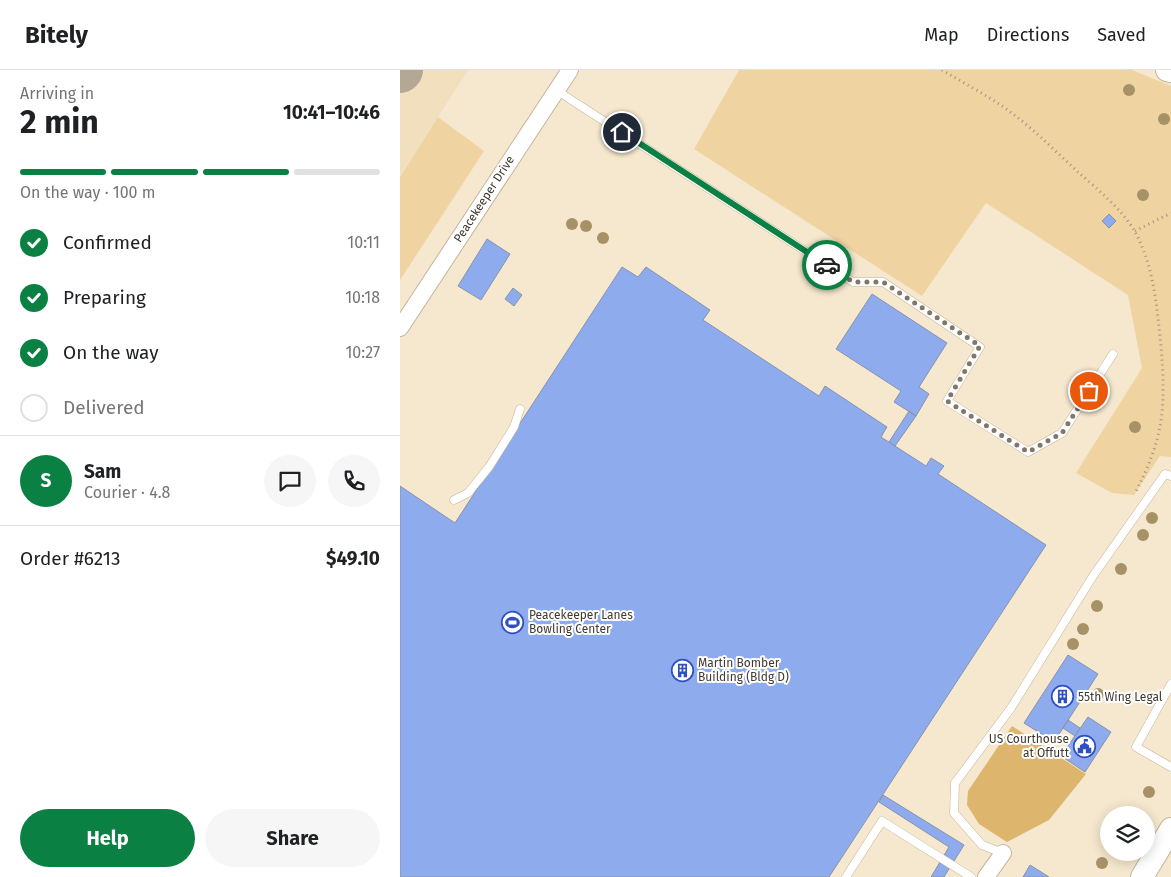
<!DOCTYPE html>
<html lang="en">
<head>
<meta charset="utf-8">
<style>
  :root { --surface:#fff; --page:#f6f6f6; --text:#202124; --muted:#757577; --line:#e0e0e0; --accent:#0b8043 }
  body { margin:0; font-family:"Fira Sans",sans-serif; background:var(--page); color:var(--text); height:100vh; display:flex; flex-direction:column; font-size:19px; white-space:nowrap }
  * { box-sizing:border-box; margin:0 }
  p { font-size:16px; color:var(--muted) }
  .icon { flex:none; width:28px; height:28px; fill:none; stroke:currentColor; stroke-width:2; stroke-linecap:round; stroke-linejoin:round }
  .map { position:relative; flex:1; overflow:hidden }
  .sheet { display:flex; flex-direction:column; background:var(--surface); width:400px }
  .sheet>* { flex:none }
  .tools { position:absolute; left:700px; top:736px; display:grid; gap:10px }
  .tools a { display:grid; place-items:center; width:55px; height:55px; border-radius:50%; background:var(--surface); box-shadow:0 2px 12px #0003; font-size:25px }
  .pin { position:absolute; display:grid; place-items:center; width:42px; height:42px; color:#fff; margin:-21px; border:2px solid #fff; border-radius:50%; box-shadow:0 1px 5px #0007 }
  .courier { position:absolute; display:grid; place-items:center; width:50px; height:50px; margin:-25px; border:4px solid #0b8043; border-radius:50%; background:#fff; color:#222; box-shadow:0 1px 6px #0007 }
  .summary em { font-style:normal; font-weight:700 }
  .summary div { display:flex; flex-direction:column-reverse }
  .summary { display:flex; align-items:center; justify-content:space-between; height:85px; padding:0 20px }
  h1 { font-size:32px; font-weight:700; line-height:38px }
  .bar { display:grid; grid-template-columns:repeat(4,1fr); gap:8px 5px; align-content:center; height:60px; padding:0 20px }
  .bar i { height:6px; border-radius:4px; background:var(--line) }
  .bar .current { background:var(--accent) }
  .bar p { grid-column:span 4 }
  .line { display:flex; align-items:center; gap:12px; padding:0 20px; border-top:1px solid var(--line) }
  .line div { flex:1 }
  .round { display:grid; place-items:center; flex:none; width:52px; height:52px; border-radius:26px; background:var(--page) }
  ol { padding:0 20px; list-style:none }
  li { display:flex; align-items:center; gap:15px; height:55px }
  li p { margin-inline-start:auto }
  li .icon { padding:5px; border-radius:50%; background:var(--accent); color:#fff; stroke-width:4 }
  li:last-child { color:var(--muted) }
  li i { width:28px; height:28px; border:2px solid var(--line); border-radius:50% }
  .primary-button { display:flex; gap:10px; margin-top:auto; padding:10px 20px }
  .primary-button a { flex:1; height:58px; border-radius:30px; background:var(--accent); color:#fff; font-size:20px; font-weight:700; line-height:58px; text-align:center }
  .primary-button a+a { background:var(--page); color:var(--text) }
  header { display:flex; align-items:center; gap:30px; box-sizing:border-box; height:70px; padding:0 25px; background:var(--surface); border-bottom:1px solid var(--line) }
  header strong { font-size:24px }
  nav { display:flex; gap:28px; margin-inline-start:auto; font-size:18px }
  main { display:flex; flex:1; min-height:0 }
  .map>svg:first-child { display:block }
  .built { fill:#f1dfbe }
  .green { fill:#efd3a1 }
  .forest { fill:#ddb56c }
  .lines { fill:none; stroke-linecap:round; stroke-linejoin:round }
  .taxiway { stroke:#b4a894; stroke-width:44 }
  .building { fill:#8eabee; stroke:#8893aa }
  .lane-casing { stroke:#c3b59c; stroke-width:9 }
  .street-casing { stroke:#c3b59c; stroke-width:18 }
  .secondary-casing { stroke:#c3b59c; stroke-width:24 }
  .path { stroke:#9f9583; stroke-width:3; stroke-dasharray:1 4; stroke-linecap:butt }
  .lane { stroke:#fff; stroke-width:8 }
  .street { stroke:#fff; stroke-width:16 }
  .secondary { stroke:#fff; stroke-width:22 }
  .tree { fill:#a79268 }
  .done { stroke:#807767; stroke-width:5; stroke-dasharray:0 9 }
  .route { stroke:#0b8043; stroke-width:6 }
  .labels { text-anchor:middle; stroke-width:4; stroke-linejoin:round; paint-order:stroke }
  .street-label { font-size:12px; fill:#403a30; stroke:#fff }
  .poi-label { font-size:12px; fill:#403a30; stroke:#fff; text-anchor:start }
</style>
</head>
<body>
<header>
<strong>Bitely</strong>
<nav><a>Map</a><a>Directions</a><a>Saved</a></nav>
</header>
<main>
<section class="sheet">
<div class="summary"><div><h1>2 min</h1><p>Arriving in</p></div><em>10:41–10:46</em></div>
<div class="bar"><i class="current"></i><i class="current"></i><i class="current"></i><i></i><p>On the way · 100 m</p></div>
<ol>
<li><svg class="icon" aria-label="check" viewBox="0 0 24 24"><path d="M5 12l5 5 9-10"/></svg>Confirmed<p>10:11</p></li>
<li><svg class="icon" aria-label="check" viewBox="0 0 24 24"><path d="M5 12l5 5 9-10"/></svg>Preparing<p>10:18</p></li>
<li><svg class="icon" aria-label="check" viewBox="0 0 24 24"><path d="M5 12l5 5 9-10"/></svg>On the way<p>10:27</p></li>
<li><i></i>Delivered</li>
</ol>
<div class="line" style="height:90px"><b class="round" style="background:var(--accent);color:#fff">S</b><div><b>Sam</b><p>Courier · 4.8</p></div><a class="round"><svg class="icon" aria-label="chat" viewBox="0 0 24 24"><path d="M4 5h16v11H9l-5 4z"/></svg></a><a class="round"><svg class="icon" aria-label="phone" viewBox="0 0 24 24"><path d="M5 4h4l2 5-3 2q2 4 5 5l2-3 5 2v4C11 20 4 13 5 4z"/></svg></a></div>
<div class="line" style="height:65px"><div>Order #6213</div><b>$49.10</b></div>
<div class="primary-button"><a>Help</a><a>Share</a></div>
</section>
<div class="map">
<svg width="771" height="807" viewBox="0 0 771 807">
  <rect width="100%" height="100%" fill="#f6e8ce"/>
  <path class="built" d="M0 0H68L0 106Z"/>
  <path class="green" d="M339 0H732L771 16V387L760 386 734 425 712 423 676 403 742 298 728 225 586 133 522 226 294 79Z
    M38 47 84 81 0 210V107Z"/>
  <path class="forest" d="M612 656 686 704 649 750 607 772 579 754 567 735 568 721Z"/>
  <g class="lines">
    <path class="taxiway" d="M0 1 1 0"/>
  </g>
  <path class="building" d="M709 144 716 151 709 158 702 151Z
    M87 169 110 184 81 230 58 216Z
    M222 197 238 207 246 197 310 240 303 250 419 326 425 316 487 357 481 367 526 396 531 388 544 396 538 404 646 475 429 807H0V416L55 453Z
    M113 218 122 225 114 236 105 229Z
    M472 224 547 273 519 317 529 324 516 346 494 332 501 321 436 279Z
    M509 341 516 346 495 376 489 372Z
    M668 585 698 604 654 672 624 653Z
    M688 647 711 662 685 702 661 686Z
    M668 650 680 658 675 666 663 658Z
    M483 725 564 775 544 807H531L549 777 479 732Z
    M630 795 649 807H623Z"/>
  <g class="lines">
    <defs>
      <path id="lane" d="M156 20 453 212H483L580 277 547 331 628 382 662 363 713 284
        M54 430 68 423 89 397 114 357 120 339
        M771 614 736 677 771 697
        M603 783 582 775 554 743 555 713 611 638 693 506 765 404 771 406
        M446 807 482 751 571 807"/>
      <path id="street" d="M0 258 170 0
        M586 807 603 783"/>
      <path id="secondary" d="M767 0 771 1
        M742 807 771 759"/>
    </defs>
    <use href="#lane" class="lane-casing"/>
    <use href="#street" class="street-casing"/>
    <use href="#secondary" class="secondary-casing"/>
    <path class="path" d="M542 0C565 14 591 27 613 44 636 61 657 83 678 102 697 119 723 140 735 162 754 196 757 238 761 276 766 337 764 368 735 423
      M735 161 771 143"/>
    <use href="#lane" class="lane"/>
    <use href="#street" class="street"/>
    <use href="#secondary" class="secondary"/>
  </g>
  <g class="tree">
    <circle cx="729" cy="20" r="6"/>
    <circle cx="764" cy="49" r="6"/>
    <circle cx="743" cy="125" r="6"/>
    <circle cx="172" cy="154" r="6"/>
    <circle cx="186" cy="156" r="6"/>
    <circle cx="203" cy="168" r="6"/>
    <circle cx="735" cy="357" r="6"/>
    <circle cx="752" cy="448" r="6"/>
    <circle cx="743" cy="465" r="6"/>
    <circle cx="721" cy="499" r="6"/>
    <circle cx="697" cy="536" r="6"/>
    <circle cx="683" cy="559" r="6"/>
    <circle cx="673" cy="574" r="6"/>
    <circle cx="698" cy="624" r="6"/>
    <circle cx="749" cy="722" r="6"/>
    <circle cx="702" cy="793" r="6"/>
  </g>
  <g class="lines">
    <path class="done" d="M427 195 453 212H483L580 276 547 331 628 382 662 363 689 321"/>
    <path class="route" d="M222 62 427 195"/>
  </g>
  <defs>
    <symbol id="stadium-ring" viewBox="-11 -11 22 22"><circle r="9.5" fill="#fff" stroke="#2e50c0" stroke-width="1.5"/><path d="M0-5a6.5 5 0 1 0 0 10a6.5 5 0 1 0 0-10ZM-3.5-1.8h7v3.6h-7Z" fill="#2e50c0"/></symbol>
    <symbol id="building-ring" viewBox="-11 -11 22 22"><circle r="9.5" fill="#fff" stroke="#2e50c0" stroke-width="1.5"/><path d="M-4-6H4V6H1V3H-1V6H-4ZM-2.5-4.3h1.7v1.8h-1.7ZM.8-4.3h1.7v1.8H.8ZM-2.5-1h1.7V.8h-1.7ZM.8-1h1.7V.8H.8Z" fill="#2e50c0"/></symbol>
    <symbol id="civic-ring" viewBox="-11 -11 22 22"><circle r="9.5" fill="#fff" stroke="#2e50c0" stroke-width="1.5"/><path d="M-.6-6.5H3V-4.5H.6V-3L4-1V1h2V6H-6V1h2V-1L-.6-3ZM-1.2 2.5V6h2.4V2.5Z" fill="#2e50c0"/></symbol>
  </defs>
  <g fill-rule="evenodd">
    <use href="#stadium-ring" x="100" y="540" width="25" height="25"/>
    <use href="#building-ring" x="270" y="588" width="25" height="25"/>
    <use href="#building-ring" x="650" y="614" width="25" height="25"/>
    <use href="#civic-ring" x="672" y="664" width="25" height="25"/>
  </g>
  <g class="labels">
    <g class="street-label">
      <text transform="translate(84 129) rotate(-57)" y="4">Peacekeeper Drive</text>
    </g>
    <g class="poi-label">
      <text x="129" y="549">Peacekeeper Lanes<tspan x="129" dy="14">Bowling Center</tspan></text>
      <text x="298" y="597">Martin Bomber<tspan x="298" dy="14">Building (Bldg D)</tspan></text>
      <text x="678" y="631">55th Wing Legal</text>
      <text x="669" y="673" text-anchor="end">US Courthouse<tspan x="669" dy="14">at Offutt</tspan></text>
    </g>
  </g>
</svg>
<div class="tools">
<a><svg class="icon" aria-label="layers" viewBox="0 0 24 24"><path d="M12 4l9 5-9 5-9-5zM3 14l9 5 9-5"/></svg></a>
</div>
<div class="pin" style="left:689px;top:321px;background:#ea580c"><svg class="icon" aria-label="bag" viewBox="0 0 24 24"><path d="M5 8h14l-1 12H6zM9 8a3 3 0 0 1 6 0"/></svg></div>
<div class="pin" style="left:222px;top:62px;background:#1f2937"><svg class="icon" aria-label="home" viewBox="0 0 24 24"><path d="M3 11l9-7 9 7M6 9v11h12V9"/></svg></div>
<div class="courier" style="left:427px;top:195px"><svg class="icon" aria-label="car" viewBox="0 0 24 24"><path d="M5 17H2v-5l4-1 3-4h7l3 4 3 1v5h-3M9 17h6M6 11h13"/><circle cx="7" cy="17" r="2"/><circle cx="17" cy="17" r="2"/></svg></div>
</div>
</main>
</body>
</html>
